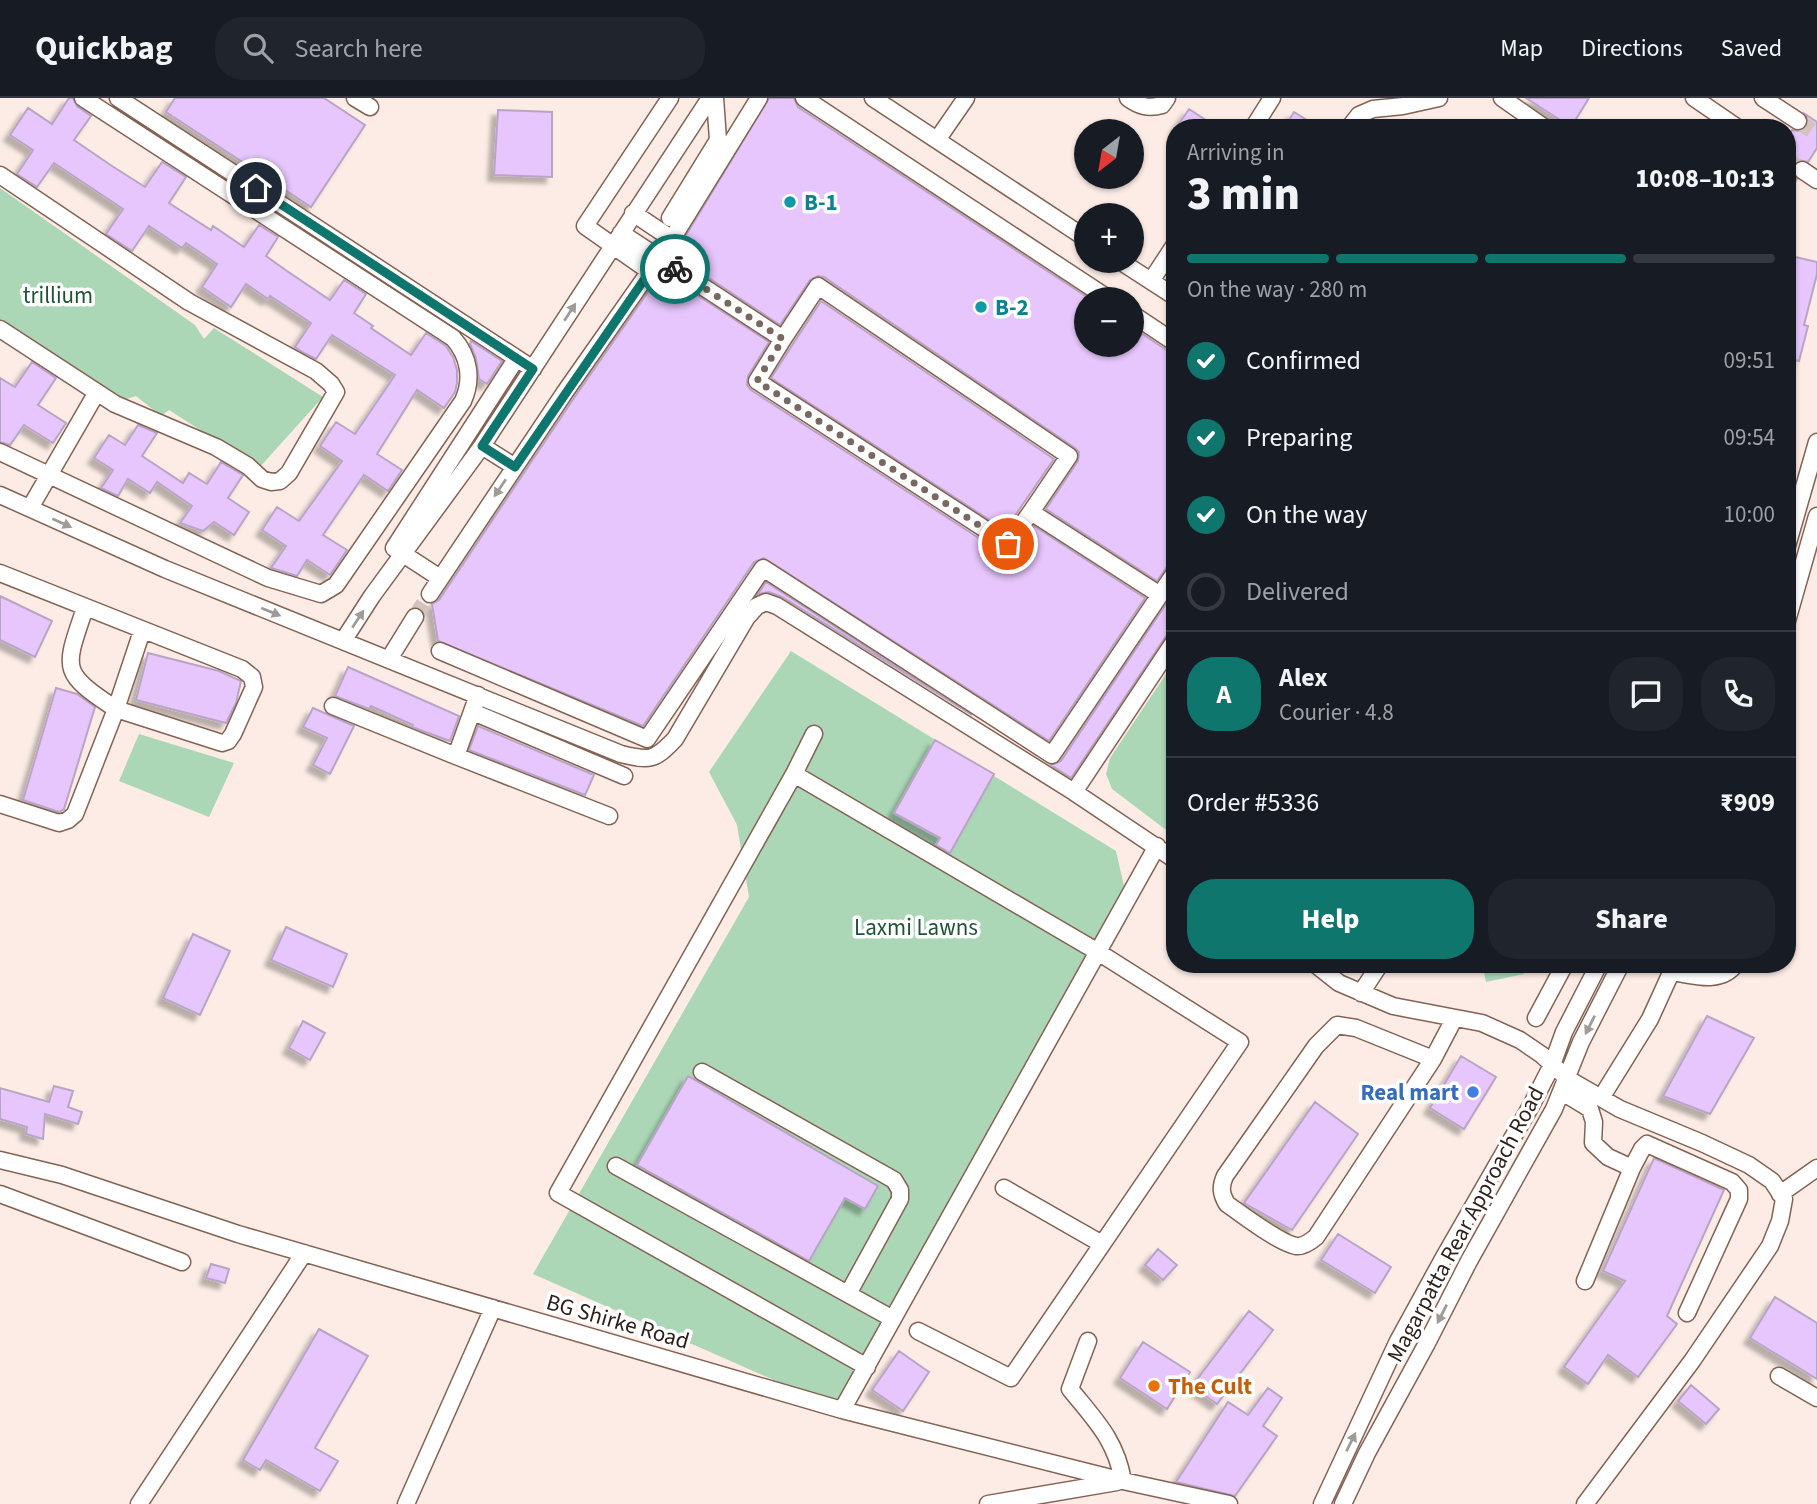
<!DOCTYPE html>
<html lang="en">
<head>
<meta charset="utf-8">
<style>
  :root { --surface:#171b24; --page:#20242c; --text:#f1f3f6; --muted:#9ea1a6; --line:#363941; --accent:#0f766e }
  body { margin:0; font-family:"Source Sans 3",sans-serif; background:var(--page); color:var(--text); height:100vh; display:flex; flex-direction:column; font-size:26px; white-space:nowrap }
  * { box-sizing:border-box; margin:0 }
  p { font-size:23px; color:var(--muted) }
  .icon { flex:none; width:38px; height:38px; fill:none; stroke:currentColor; stroke-width:2; stroke-linecap:round; stroke-linejoin:round }
  .map { position:relative; flex:1; overflow:hidden }
  .side { position:absolute; left:1166px; top:21px; width:630px; height:854px; display:flex; flex-direction:column; background:var(--surface); border-radius:28px; box-shadow:0 2px 5px #0004 }
  .side>* { flex:none }
  .needle { width:46px; rotate:211deg }
  .controls { position:absolute; left:1074px; top:21px; display:grid; gap:14px }
  .controls a { display:grid; place-items:center; width:70px; height:70px; border-radius:50%; background:var(--surface); box-shadow:0 2px 5px #0004; font-size:35px }
  .pin { position:absolute; display:grid; place-items:center; width:60px; height:60px; color:#fff; margin:-30px; border:4px solid #fff; border-radius:50%; box-shadow:0 2px 7px #0007 }
  .courier { position:absolute; display:grid; place-items:center; width:70px; height:70px; margin:-35px; border:5px solid #0f766e; border-radius:50%; background:#fff; color:#222; box-shadow:0 2px 9px #0007 }
  .overview em { font-style:normal; font-weight:800 }
  .overview div { display:flex; flex-direction:column-reverse }
  .overview { display:flex; align-items:center; justify-content:space-between; height:119px; padding:0 21px }
  h1 { font-size:46px; font-weight:800; line-height:52px }
  .bar { display:grid; grid-template-columns:repeat(4,1fr); gap:10px 7px; align-content:center; height:84px; padding:0 21px }
  .bar i { height:9px; border-radius:5px; background:var(--line) }
  .bar .on { background:var(--accent) }
  .bar p { grid-column:span 4 }
  .line { display:flex; align-items:center; gap:18px; padding:0 21px; border-top:2px solid var(--line) }
  .line div { flex:1 }
  .round { display:grid; place-items:center; flex:none; width:74px; height:74px; border-radius:28px; background:var(--page) }
  ol { padding:0 21px; list-style:none }
  li { display:flex; align-items:center; gap:21px; height:77px }
  li p { margin-inline-start:auto }
  li .icon { padding:7px; border-radius:50%; background:var(--accent); color:#fff; stroke-width:4 }
  li:last-child { color:var(--muted) }
  li i { width:38px; height:38px; border:4px solid var(--line); border-radius:50% }
  .primary-button { display:flex; gap:14px; margin-top:auto; padding:14px 21px }
  .primary-button a { flex:1; height:80px; border-radius:28px; background:var(--accent); color:#fff; font-size:28px; font-weight:800; line-height:80px; text-align:center }
  .primary-button a+a { background:var(--page); color:var(--text) }
  header { display:flex; align-items:center; gap:42px; box-sizing:border-box; height:98px; padding:0 35px; background:var(--surface); border-bottom:2px solid var(--line) }
  header strong { font-size:33px }
  nav { display:flex; gap:38px; margin-inline-start:auto; font-size:24px }
  .search { width:490px; height:63px; background:var(--page); display:flex; align-items:center; gap:18px; box-sizing:border-box; padding:0 24px; border-radius:28px; color:var(--muted); font-size:26px }
  .map>svg:first-child { display:block }
  .green { fill:#abd7b7 }
  .building { fill:#e6c6fc; stroke:#b8a5c5; stroke-width:2; filter:url(#shadow) }
  .lines { fill:none; stroke-linecap:round; stroke-linejoin:round }
  .minor-tunnel { stroke:#d3c3bd; stroke-width:16; stroke-dasharray:16 8; stroke-linecap:butt }
  .minor-casing { stroke:#846253; stroke-width:19 }
  .minor { stroke:#fff; stroke-width:16 }
  .oneway { fill:#a19b98 }
  .done { stroke:#776862; stroke-width:7; stroke-dasharray:0 12.6 }
  .route { stroke:#0f766e; stroke-width:9 }
  .culture-dot { fill:#0f9aa8; stroke:#fff; stroke-width:2.5 }
  .shop-dot { fill:#3f7fe0; stroke:#fff; stroke-width:2.5 }
  .food-dot { fill:#e8710a; stroke:#fff; stroke-width:2.5 }
  .labels { text-anchor:middle; stroke-width:7; stroke-linejoin:round; paint-order:stroke }
  .culture-label { font-size:23px; font-weight:bold; fill:#0d838f; stroke:#fff; text-anchor:start }
  .park-label { font-size:23px; fill:#1f5333; stroke:#fff }
  .shop-label { font-size:23px; font-weight:bold; fill:#366cbe; stroke:#fff; text-anchor:end }
  .street-label { font-size:23px; fill:#2f211b; stroke:#fff }
  .food-label { font-size:23px; font-weight:bold; fill:#c56008; stroke:#fff; text-anchor:start }
</style>
</head>
<body>
<header>
<strong>Quickbag</strong>
<div class="search"><svg class="icon" aria-label="search" viewBox="0 0 24 24"><circle cx="10" cy="10" r="6"/><path d="M15 15l6 6"/></svg>Search here</div>
<nav><a>Map</a><a>Directions</a><a>Saved</a></nav>
</header>
<div class="map">
<svg width="1817" height="1406" viewBox="0 0 1817 1406">
  <defs>
    <filter id="shadow"><feDropShadow dx="-6" dy="6" stdDeviation="2" flood-color="#0004"/></filter>
  </defs>
  <rect width="100%" height="100%" fill="#fcece5"/>
  <path class="green" d="M0 90 195 227 204 241 214 230 323 299 259 370 169 312 161 318 136 298 121 303 0 224Z
    M791 553 1116 753 1127 801 842 1312 533 1176 749 799 737 727 709 674Z
    M1174 564V738L1112 691 1106 676 1110 660Z
    M139 636 234 665 209 719 119 683Z
    M1482 866H1522L1524 876 1486 884Z"/>
  <path class="building" d="M69 0H73L77 8 91 18 74 42 112 68 145 89 162 64 186 79 169 105 211 132 213 128 244 149 259 127 278 139 266 158 287 173 330 202 344 182 366 196 354 215 373 228 371 230 411 257 426 235 446 248 453 259 457 272V285L455 294 444 310 417 292 377 356 402 372 388 393 364 377 323 437 347 452 330 477 307 462 297 478 271 470 286 448 262 432 277 409 299 423 342 363 320 348 336 324 355 336 395 277 332 237 316 261 302 254 295 249 311 225 270 198 268 201 246 186 231 209 202 189 217 166 186 145 182 150 149 128 132 153 106 136 123 111 54 65 37 89 17 76 33 52 10 37 28 10 52 26Z
    M175 0H324L365 27 311 109 166 14Z
    M769 0H794L798 9 1090 201H1087V247H1132V229L1168 253 1174 254V466L1166 470 1157 483 1046 411 1078 363 1079 354 1075 350 824 179 818 178 810 182 780 227 674 157Z
    M1526 0H1589L1571 29Z
    M1189 11 1218 30H1176Z
    M498 12 552 14V79L494 77Z
    M1294 14 1320 30H1284Z
    M1805 16 1817 24V50L1808 64 1798 62 1793 67 1792 76 1797 81 1787 96V40L1792 32 1798 33 1806 29 1808 23Z
    M1787 157 1817 164V176L1804 227 1808 228 1799 263 1787 260Z
    M662 174 769 244 748 278 747 287 751 292 1002 455 1008 456 1016 453 1034 428 1145 500 1049 643 764 460 754 464 643 628 438 543 432 506 439 502 574 300Z
    M821 203 1054 361 1005 432 771 280Z
    M471 243 502 263 487 286 479 281 476 260 470 246Z
    M32 264 56 280 38 307 66 325 53 345 24 327 10 347 0 344V280L15 289Z
    M138 327 157 335 142 358 183 385 189 375 207 386 221 364 243 377 228 400 249 414 234 437 214 424 203 433 180 425 192 408 157 384 150 395 128 381 118 398 101 390 113 372 94 360 109 337 125 347Z
    M766 484 972 617 782 499 769 494 758 496Z
    M1174 494V526L1071 680 1051 667 1061 663Z
    M0 498 52 523 35 559 0 542Z
    M148 555 219 573 241 583 236 605 226 625 136 602Z
    M348 569 459 618 450 643 412 629 413 627 371 608 369 611 335 598Z
    M56 590 77 596 95 609 64 711 59 714 23 702Z
    M313 610 354 628 330 676 313 667 327 640 303 629Z
    M478 628 594 677 585 697 469 652Z
    M935 642 994 676 950 755 936 747 940 740 894 715Z
    M286 829 347 856 333 889 271 862Z
    M193 836 230 853 200 917 163 900Z
    M1707 918 1754 940 1710 1016 1663 998Z
    M303 923 325 935 310 962 289 950Z
    M1461 958 1496 979 1464 1031 1430 1010Z
    M688 978 878 1088 865 1111 845 1100 809 1163 637 1067Z
    M54 988 73 993 68 1009 82 1014 78 1026 45 1016 43 1041 26 1036 27 1029 0 1021V990L49 1004Z
    M1315 1004 1358 1036 1292 1132 1244 1105Z
    M1654 1060 1724 1092 1667 1218 1677 1226 1638 1279 1608 1257 1588 1286 1564 1269 1625 1183 1603 1173Z
    M1338 1136 1391 1169 1375 1195 1321 1162Z
    M1158 1151 1177 1167 1163 1182 1145 1167Z
    M211 1166 229 1171 225 1185 206 1180Z
    M1775 1199 1817 1225V1281L1750 1240Z
    M1249 1213 1273 1232 1217 1306 1192 1288Z
    M319 1231 368 1258 315 1350 338 1363 320 1393 266 1362 260 1372 243 1362Z
    M1143 1244 1190 1274 1167 1311 1120 1280Z
    M899 1253 929 1274 903 1313 872 1292Z
    M1691 1287 1719 1311 1706 1326 1678 1303Z
    M1268 1290 1282 1300 1263 1328 1277 1338 1235 1398 1176 1384 1228 1304 1248 1317Z"/>
  <g class="lines">
    <path class="minor-tunnel" d="M1798 23 1817 36
      M1787 62 1802 72
      M415 519 430 496"/>
    <defs>
      <path id="minor" d="M118 0 533 271
        M355 0 370 9
        M804 0 1109 201
        M873 0 1087 141
        M1128 0C1139 8 1148 11 1162 7L1167 0
        M1502 0 1545 30
        M1694 0 1738 30
        M1763 0 1798 23
        M1253 30 1272 0
        M1349 30 1359 17 1373 11 1403 8 1439 0
        M937 42 966 0
        M1802 72 1817 82
        M0 77 189 204 316 273 331 286 336 294 289 375 280 383 271 384 262 381 248 368 216 349 115 306 0 231
        M670 120 718 42 715 0
        M621 135 659 160 672 141 633 115
        M672 141 759 0
        M1120 163 1174 198
        M649 173 585 128 670 0
        M1151 183 1174 148
        M1132 216 1174 244
        M783 241 757 283 1008 446 1031 414 1160 497
        M482 348 515 369
        M0 354 268 480 321 496 336 487 463 303C473 281 469 258 453 240L83 0
        M0 397 165 471 621 656C650 663 654 663 675 641L747 519 757 508 766 504 777 508 1074 694 1174 761
        M30 410 97 294
        M1787 448 1817 344
        M0 475 242 571 252 579 254 589 233 636 228 643 222 645 116 611 75 716 68 722 59 725 0 706
        M440 480 394 450 516 261
        M430 496 565 294 659 160 783 241 818 188 1069 358 1031 414
        M85 510C64 572 60 574 116 611L142 533
        M1787 523 1817 418
        M343 543 372 498 482 348 710 0
        M440 553 647 641 763 470 1052 657 1174 476
        M389 561 415 519
        M478 597 456 658 609 718
        M333 608 456 658
        M473 614 624 678
        M794 676 814 636
        M1074 694 1174 544
        M1315 866 1339 885 1393 908 1482 925 1520 942 1542 957 1568 981 1620 1011 1702 1045 1749 1067 1772 1083 1784 1101 1780 1123 1770 1148 1692 1263 1585 1406
        M1672 874C1694 877 1720 887 1736 866
        M1361 895 1380 866
        M1536 920 1565 866
        M1433 961 1356 930 1337 927 1316 948 1225 1078C1220 1089 1221 1096 1227 1106 1243 1117 1279 1145 1296 1148 1303 1149 1310 1144 1316 1139L1433 961 1454 921
        M702 974 894 1082 900 1092V1101L848 1196
        M1562 994 1590 1011 1594 1024 1593 1045 1608 1059 1632 1070 1642 1051 1647 1046 1732 1084 1739 1092V1101L1687 1215
        M1601 1000 1650 921 1675 866
        M0 1062 62 1077 238 1136 842 1312 1123 1383 1229 1406
        M616 1068 893 1221
        M1004 1090 1102 1146
        M0 1096 182 1164
        M1780 1096 1817 1070
        M1585 1183 1632 1070
        M1088 1243 1070 1291C1095 1322 1116 1342 1123 1383
        M867 1269 558 1095 794 676 1098 854 1240 944 1011 1280 918 1233
        M1779 1278 1817 1300
        M842 1312 1157 748
        M139 1406 304 1155
        M406 1406 493 1210
        M988 1406 1117 1384
        M1322 1406 1398 1243 1444 1159 1532 1006 1552 967 1564 934 1599 866
        M1343 1406 1367 1355 1426 1247 1469 1163 1554 1011 1581 944 1621 866"/>
    </defs>
    <use href="#minor" class="minor-casing"/>
    <use href="#minor" class="minor"/>
  </g>
  <defs><path id="oneway-solid" d="M-6-.8H1V-3.2L6.5 0L1 3.2V.8H-6Z" transform="scale(1.75)"/></defs>
  <g class="oneway">
    <use href="#oneway-solid" transform="translate(570 214) rotate(-57)"/>
    <use href="#oneway-solid" transform="translate(500 390) rotate(124)"/>
    <use href="#oneway-solid" transform="translate(62 425) rotate(24)"/>
    <use href="#oneway-solid" transform="translate(271 514) rotate(22)"/>
    <use href="#oneway-solid" transform="translate(358 521) rotate(-57)"/>
    <use href="#oneway-solid" transform="translate(1590 927) rotate(117)"/>
    <use href="#oneway-solid" transform="translate(1442 1216) rotate(117)"/>
    <use href="#oneway-solid" transform="translate(1351 1344) rotate(-64)"/>
  </g>
  <g class="lines">
    <path class="done" d="M675 171 783 241 757 283 1008 446"/>
    <path class="route" d="M256 90 533 271 482 348 515 369 659 160 675 171"/>
  </g>
  <g class="culture-dot">
    <circle cx="790" cy="104" r="7"/>
    <circle cx="981" cy="209" r="7"/>
  </g>
  <circle class="shop-dot" cx="1473" cy="994" r="7"/>
  <circle class="food-dot" cx="1154" cy="1288" r="7"/>
  <g class="labels">
    <g class="culture-label">
      <text x="804" y="112">B-1</text>
      <text x="995" y="217">B-2</text>
    </g>
    <g class="park-label">
      <text x="58" y="205">trillium</text>
      <text x="916" y="837">Laxmi Lawns</text>
    </g>
    <g class="shop-label">
      <text x="1459" y="1002">Real mart</text>
    </g>
    <g class="street-label">
      <text transform="translate(1465 1126) rotate(-62)" y="8">Magarpatta Rear Approach Road</text>
      <text transform="translate(618 1223) rotate(16)" y="8">BG Shirke Road</text>
    </g>
    <g class="food-label">
      <text x="1168" y="1296">The Cult</text>
    </g>
  </g>
</svg>
<div class="controls">
<a><svg class="needle" viewBox="-14 -14 28 28"><path d="M0-13l5 13h-10z" fill="#e53935"/><path d="M0 13l5-13h-10z" fill="#9ea1a6"/></svg></a>
<a>+</a>
<a>−</a>
</div>
<div class="pin" style="left:1008px;top:446px;background:#ea580c"><svg class="icon" aria-label="bag" viewBox="0 0 24 24"><path d="M5 8h14l-1 12H6zM9 8a3 3 0 0 1 6 0"/></svg></div>
<div class="pin" style="left:256px;top:90px;background:#1f2937"><svg class="icon" aria-label="home" viewBox="0 0 24 24"><path d="M3 11l9-7 9 7M6 9v11h12V9"/></svg></div>
<div class="courier" style="left:675px;top:171px"><svg class="icon" aria-label="bike" viewBox="0 0 24 24"><circle cx="6" cy="16" r="4"/><circle cx="18" cy="16" r="4"/><path d="M6 16l4-8h5l3 8M10 8l3 8H6M13 5h3"/></svg></div>
<section class="side">
<div class="overview"><div><h1>3 min</h1><p>Arriving in</p></div><em>10:08–10:13</em></div>
<div class="bar"><i class="on"></i><i class="on"></i><i class="on"></i><i></i><p>On the way · 280 m</p></div>
<ol>
<li><svg class="icon" aria-label="check" viewBox="0 0 24 24"><path d="M5 12l5 5 9-10"/></svg>Confirmed<p>09:51</p></li>
<li><svg class="icon" aria-label="check" viewBox="0 0 24 24"><path d="M5 12l5 5 9-10"/></svg>Preparing<p>09:54</p></li>
<li><svg class="icon" aria-label="check" viewBox="0 0 24 24"><path d="M5 12l5 5 9-10"/></svg>On the way<p>10:00</p></li>
<li><i></i>Delivered</li>
</ol>
<div class="line" style="height:126px"><b class="round" style="background:var(--accent);color:#fff">A</b><div><b>Alex</b><p>Courier · 4.8</p></div><a class="round"><svg class="icon" aria-label="chat" viewBox="0 0 24 24"><path d="M4 5h16v11H9l-5 4z"/></svg></a><a class="round"><svg class="icon" aria-label="phone" viewBox="0 0 24 24"><path d="M5 4h4l2 5-3 2q2 4 5 5l2-3 5 2v4C11 20 4 13 5 4z"/></svg></a></div>
<div class="line" style="height:91px"><div>Order #5336</div><b>₹909</b></div>
<div class="primary-button"><a>Help</a><a>Share</a></div>
</section>
</div>
</body>
</html>
